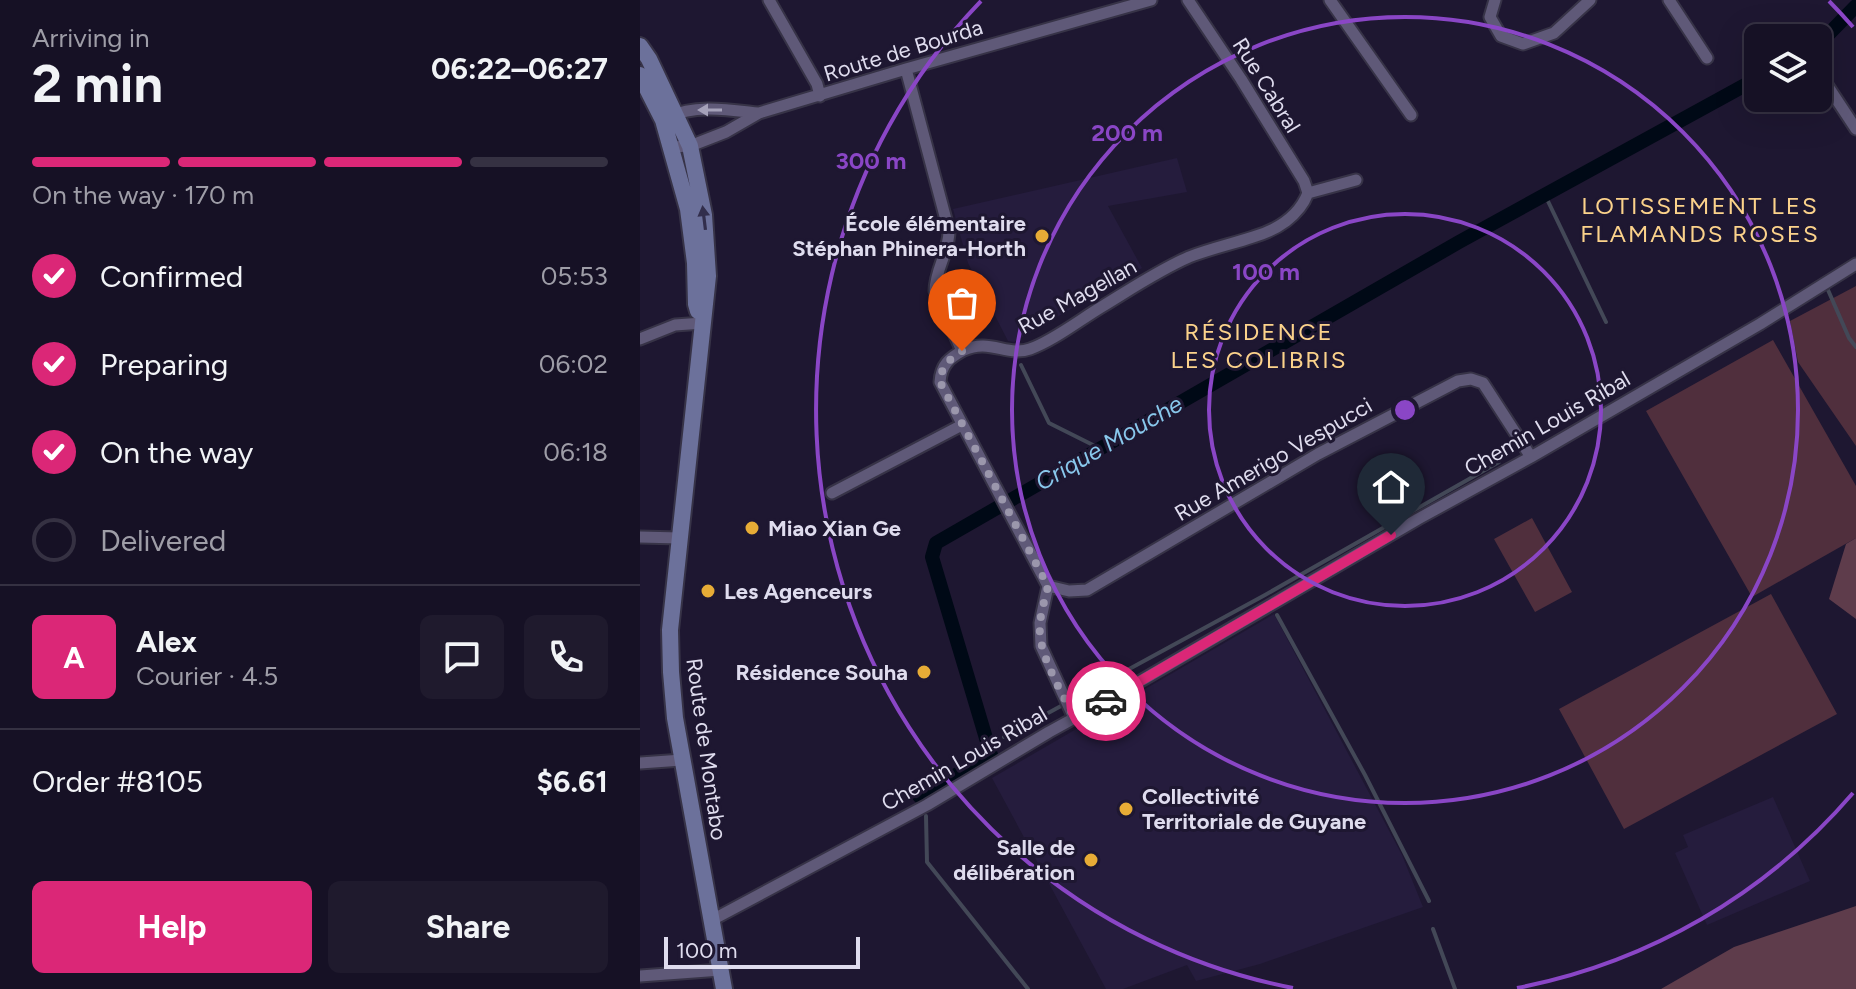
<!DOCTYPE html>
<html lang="en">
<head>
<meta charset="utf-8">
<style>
  :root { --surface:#161125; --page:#1f1a2d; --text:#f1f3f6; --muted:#9e9da7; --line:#353142; --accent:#db2777 }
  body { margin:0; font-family:Figtree,sans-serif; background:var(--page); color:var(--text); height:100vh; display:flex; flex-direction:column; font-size:30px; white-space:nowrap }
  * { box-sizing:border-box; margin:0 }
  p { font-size:26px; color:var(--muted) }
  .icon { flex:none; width:44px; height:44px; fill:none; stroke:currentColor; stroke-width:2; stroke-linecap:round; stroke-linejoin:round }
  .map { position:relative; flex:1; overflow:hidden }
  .side { display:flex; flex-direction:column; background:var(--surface); width:640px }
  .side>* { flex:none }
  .tools { position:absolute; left:1104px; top:24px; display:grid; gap:16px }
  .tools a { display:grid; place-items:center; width:88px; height:88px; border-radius:12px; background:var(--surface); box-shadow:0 8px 32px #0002,0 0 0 2px var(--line); font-size:40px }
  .scale { position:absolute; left:24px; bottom:20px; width:196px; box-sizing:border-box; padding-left:8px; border:4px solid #dfdcee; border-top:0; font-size:22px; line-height:28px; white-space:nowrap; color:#dfdcee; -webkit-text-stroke:6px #1e1731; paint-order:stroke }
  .pin { position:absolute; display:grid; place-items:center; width:68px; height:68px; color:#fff; margin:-82px -34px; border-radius:50% 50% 50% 0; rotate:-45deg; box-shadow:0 0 8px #0007 }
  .pin .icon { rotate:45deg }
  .courier { position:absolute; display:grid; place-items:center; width:80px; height:80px; margin:-40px; border:6px solid #db2777; border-radius:50%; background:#fff; color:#222; box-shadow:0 2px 10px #0007 }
  .head em { font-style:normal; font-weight:700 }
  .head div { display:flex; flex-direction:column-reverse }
  .head { display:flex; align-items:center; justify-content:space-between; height:136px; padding:0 32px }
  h1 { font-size:52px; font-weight:700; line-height:60px }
  .bar { display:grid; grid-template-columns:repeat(4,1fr); gap:12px 8px; align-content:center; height:96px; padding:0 32px }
  .bar i { height:10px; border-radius:6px; background:var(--line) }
  .bar .selected { background:var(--accent) }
  .bar p { grid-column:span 4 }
  .line { display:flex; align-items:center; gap:20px; padding:0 32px; border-top:2px solid var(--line) }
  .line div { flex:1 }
  .round { display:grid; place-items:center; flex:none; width:84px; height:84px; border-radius:12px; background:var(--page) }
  ol { padding:0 32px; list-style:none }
  li { display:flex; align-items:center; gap:24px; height:88px }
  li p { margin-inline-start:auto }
  li .icon { padding:8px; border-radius:50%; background:var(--accent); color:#fff; stroke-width:4 }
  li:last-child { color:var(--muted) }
  li i { width:44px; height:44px; border:4px solid var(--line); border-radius:50% }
  .primary-button { display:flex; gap:16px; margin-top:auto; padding:16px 32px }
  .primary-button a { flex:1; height:92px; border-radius:12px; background:var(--accent); color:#fff; font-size:32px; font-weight:700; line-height:92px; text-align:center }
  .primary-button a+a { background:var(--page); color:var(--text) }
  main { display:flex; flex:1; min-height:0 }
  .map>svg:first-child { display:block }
  .built { fill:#251c3d }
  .green { fill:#502f3d }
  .forest { fill:#5e3c4b }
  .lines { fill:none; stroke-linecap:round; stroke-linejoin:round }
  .stream { stroke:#434857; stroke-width:4 }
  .canal { stroke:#000916; stroke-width:14 }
  .street-casing { stroke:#373347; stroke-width:15 }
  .secondary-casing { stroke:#373347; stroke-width:20 }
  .street { stroke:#5f5978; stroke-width:11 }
  .secondary { stroke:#6c719b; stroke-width:16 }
  .oneway { fill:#a5a1b9 }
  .oneway2 { fill:#322e4c }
  .done { stroke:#9b97ac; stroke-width:8; stroke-dasharray:0 14.4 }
  .route { stroke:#db2777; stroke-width:10 }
  .ring { fill:none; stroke:#8a46c6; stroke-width:4 }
  .poi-dot { fill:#e7ac36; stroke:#1e1731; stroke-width:3 }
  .labels { text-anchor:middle; stroke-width:6; stroke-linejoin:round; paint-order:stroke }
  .street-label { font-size:22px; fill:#dfdcee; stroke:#1e1731 }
  .poi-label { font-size:22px; font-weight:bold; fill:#dfdcee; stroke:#1e1731; text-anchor:end }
  .neighbourhood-label { font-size:24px; letter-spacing:2px; fill:#fbd28b; stroke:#1e1731 }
  .water-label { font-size:24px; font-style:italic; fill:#89c8ec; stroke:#1e1731 }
  .centre { fill:#8a46c6; stroke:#1e1731; stroke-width:4 }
  .ring-label { font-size:24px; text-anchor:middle; font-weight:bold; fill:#8a46c6; stroke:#1e1731; stroke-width:6; stroke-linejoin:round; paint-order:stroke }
</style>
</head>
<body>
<main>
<section class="side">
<div class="head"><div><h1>2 min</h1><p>Arriving in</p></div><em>06:22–06:27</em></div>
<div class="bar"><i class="selected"></i><i class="selected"></i><i class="selected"></i><i></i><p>On the way · 170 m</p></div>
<ol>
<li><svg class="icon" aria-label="check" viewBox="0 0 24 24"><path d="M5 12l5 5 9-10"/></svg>Confirmed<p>05:53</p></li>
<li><svg class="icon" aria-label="check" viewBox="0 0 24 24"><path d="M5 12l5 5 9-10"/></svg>Preparing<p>06:02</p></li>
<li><svg class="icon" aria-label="check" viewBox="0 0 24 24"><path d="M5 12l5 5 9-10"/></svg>On the way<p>06:18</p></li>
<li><i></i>Delivered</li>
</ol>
<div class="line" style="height:144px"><b class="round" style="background:var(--accent);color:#fff">A</b><div><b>Alex</b><p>Courier · 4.5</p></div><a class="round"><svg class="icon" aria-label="chat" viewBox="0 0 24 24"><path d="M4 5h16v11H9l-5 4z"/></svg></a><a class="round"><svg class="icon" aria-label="phone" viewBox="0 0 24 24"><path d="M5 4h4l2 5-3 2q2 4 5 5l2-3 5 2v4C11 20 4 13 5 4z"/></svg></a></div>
<div class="line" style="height:104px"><div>Order #8105</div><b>$6.61</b></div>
<div class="primary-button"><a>Help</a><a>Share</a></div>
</section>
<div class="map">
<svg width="1216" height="989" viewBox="0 0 1216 989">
  <rect width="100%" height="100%" fill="#1e1731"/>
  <path class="built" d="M537 158 547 192 468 206 502 268 374 342 368 341 328 263 313 209Z
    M634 614 762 855 783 907 620 964 556 981 547 965 483 989H466L352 778Z
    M1133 797 1170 881 1067 925 1035 853 1048 847 1043 835Z"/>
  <path class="green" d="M1216 286V446L1158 362 1150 321Z
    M1133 340 1216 486V538L1112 597 1006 411Z
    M892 518 932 592 895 612 854 539Z
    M1131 594 1197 714 984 829 919 709Z"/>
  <path class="forest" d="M1216 538V619L1189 599 1206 544Z
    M1216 906V989H1021L1094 947Z"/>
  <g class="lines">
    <path class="stream" d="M905 195 966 322
      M1188 290 1209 338 1216 347
      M381 365 409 423 461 449
      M637 615 725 775 789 901
      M436 698 625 595 859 462
      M364 737 421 706
      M286 816 287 862 388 989
      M793 929 815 989"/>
    <path class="canal" d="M1178 45 1216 6
      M279 796 351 755 292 557 296 543 819 242 1118 78"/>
    <defs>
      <path id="street" d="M129 0 177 84 180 96
        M548 0 601 79 664 181 668 193
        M690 0 771 115
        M855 0 850 17 861 36 883 44 914 33 950 0
        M1029 0 1067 58
        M266 69 309 231C309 252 295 270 295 291L322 351
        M1178 81 1187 85 1216 129
        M29 117C55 104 90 110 118 113
        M31 147 50 146 86 132 119 113 266 69 511 0
        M0 339 35 325 63 323
        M192 493 322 425
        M0 537 39 538
        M408 586 429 591 447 590 678 454 818 381 831 379 843 383 891 457
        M434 718 401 646 400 623 408 586 300 382C301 365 309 358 324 350 349 338 368 357 390 349 413 341 441 319 463 306 491 289 519 270 549 257 569 249 592 244 613 237 637 230 659 216 668 193L716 180
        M0 763 42 760
        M72 920 287 805 409 732 480 693 778 519 891 457 1120 324 1216 264
        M0 976 81 970"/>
      <path id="secondary" d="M0 46 9 59 50 146 64 215 68 276 30 630 31 672 35 718 84 989
        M0 75 23 120 48 209 55 263 56 304 58 311"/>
    </defs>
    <use href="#street" class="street-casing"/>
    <use href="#secondary" class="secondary-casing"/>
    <use href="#street" class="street"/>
    <use href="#secondary" class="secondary"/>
  </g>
  <defs><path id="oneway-solid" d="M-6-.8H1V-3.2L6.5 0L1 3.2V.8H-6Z" transform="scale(2)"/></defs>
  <use class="oneway" href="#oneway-solid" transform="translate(70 110) rotate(180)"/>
  <use class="oneway2" href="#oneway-solid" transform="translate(64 218) rotate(-97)"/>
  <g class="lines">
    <path class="done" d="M322 351C308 361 302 364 300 382L408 586C405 599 401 611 400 624 397 654 422 691 434 718L466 701"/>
    <path class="route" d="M466 701 751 535"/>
  </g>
  <g class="ring">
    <circle cx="765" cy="410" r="196"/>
    <circle cx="765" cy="410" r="393"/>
    <path d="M1213 793A589 589 0 0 1 877 988M653 988A589 589 0 0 1 341 1M1189 1A589 589 0 0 1 1213 27"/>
  </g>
  <g class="poi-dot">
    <circle cx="402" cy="236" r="8"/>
    <circle cx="112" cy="528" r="8"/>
    <circle cx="68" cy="591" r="8"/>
    <circle cx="284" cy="672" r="8"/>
    <circle cx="486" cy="809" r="8"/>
    <circle cx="451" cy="860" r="8"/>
  </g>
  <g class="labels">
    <g class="street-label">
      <text transform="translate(263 50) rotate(-17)" y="8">Route de Bourda</text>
      <text transform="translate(627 85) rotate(58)" y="8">Rue Cabral</text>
      <text transform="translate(437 296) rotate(-29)" y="8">Rue Magellan</text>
      <text transform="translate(907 423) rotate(-30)" y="8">Chemin Louis Ribal</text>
      <text transform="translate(633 459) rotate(-30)" y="8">Rue Amerigo Vespucci</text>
      <text transform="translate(67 749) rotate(82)" y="8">Route de Montabo</text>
      <text transform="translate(324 758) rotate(-30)" y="8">Chemin Louis Ribal</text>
    </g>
    <g class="poi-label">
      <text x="386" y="231">École élémentaire<tspan x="386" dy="25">Stéphan Phinera-Horth</tspan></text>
      <text x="128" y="536" text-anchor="start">Miao Xian Ge</text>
      <text x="84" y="599" text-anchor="start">Les Agenceurs</text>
      <text x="268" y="680">Résidence Souha</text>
      <text x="502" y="804" text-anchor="start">Collectivité<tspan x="502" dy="25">Territoriale de Guyane</tspan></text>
      <text x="435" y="855">Salle de<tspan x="435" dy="25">délibération</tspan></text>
    </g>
    <g class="neighbourhood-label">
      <text x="1060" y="214">LOTISSEMENT LES<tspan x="1060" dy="28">FLAMANDS ROSES</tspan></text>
      <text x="619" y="340">RÉSIDENCE<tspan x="619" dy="28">LES COLIBRIS</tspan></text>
    </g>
    <g class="water-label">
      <text transform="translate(469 443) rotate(-30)" y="8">Crique Mouche</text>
    </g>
  </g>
  <circle cx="765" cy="410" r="12" class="centre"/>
  <g class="ring-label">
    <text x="487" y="141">200 m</text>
    <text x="231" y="169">300 m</text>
    <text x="626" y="280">100 m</text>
  </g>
</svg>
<div class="tools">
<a><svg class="icon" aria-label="layers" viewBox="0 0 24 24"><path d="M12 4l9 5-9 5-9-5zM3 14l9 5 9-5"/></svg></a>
</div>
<div class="scale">100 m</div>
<div class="pin" style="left:322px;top:351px;background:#ea580c"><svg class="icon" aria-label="bag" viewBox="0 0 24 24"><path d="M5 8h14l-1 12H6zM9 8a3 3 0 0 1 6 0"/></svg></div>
<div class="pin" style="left:751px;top:535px;background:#1f2937"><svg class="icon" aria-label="home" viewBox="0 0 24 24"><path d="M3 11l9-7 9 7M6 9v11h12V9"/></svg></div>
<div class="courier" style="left:466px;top:701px"><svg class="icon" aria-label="car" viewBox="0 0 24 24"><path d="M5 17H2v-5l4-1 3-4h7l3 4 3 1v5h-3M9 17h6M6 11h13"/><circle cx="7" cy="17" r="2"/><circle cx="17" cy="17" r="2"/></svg></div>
</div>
</main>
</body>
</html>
